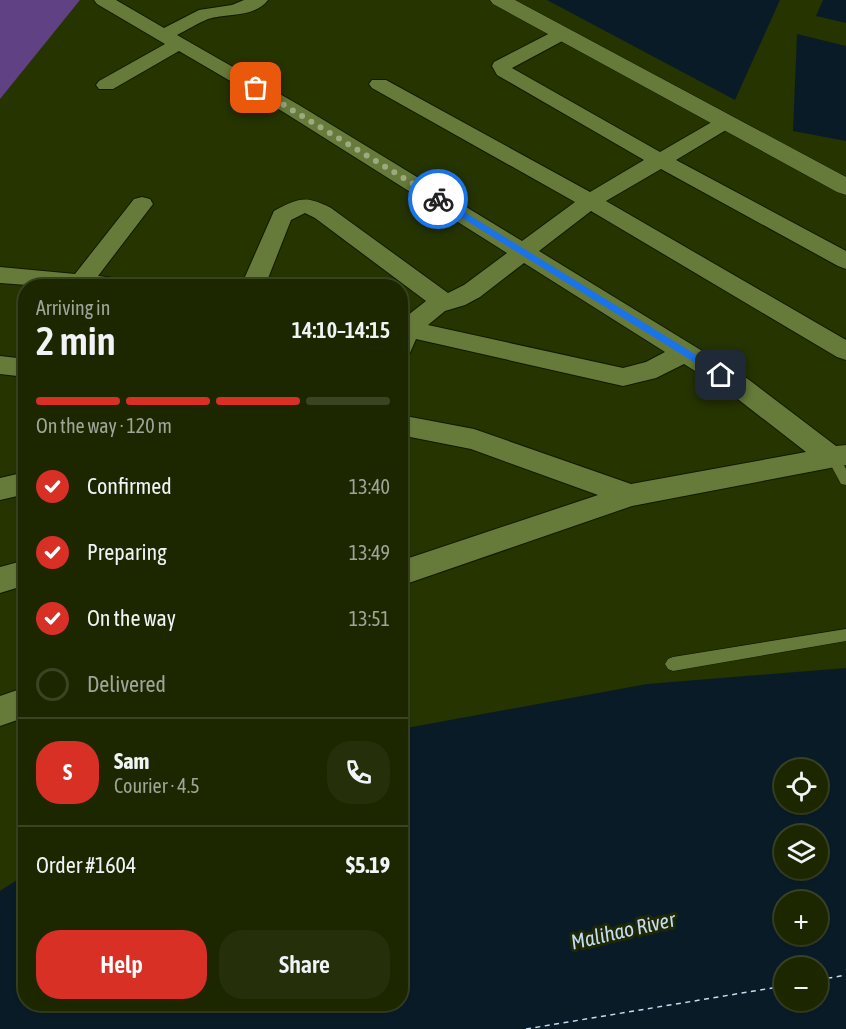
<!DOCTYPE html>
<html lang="en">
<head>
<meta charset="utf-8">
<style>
  :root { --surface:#1c2700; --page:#252f0a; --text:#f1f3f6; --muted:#a0a599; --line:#3a4422; --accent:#d93025 }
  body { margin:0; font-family:"Asap Condensed",sans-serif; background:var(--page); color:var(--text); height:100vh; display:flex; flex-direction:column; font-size:22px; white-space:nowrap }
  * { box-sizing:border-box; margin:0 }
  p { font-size:20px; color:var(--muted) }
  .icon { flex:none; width:33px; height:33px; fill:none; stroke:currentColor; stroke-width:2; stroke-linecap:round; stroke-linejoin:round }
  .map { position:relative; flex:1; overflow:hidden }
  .details { position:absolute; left:18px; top:279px; width:390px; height:732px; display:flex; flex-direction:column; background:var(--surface); border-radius:24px; box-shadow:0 2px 4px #0004,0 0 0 2px var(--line) }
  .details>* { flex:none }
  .controls { position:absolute; left:774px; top:759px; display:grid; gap:12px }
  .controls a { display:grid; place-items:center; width:54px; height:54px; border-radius:50%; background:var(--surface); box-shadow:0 2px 4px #0004,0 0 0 2px var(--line); font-size:30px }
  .pin { position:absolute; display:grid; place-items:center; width:51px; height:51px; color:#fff; margin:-26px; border-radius:12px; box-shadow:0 3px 9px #0006 }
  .courier { position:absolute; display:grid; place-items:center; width:60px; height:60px; margin:-30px; border:4px solid #1a73e8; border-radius:50%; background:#fff; color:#222; box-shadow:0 2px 8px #0007 }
  .headline em { font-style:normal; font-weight:600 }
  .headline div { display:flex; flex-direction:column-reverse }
  .headline { display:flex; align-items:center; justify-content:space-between; height:102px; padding:0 18px }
  h1 { font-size:39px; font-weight:600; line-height:45px }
  .bar { display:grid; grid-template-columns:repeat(4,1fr); gap:9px 6px; align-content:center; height:72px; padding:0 18px }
  .bar i { height:8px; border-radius:4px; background:var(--line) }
  .bar .active { background:var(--accent) }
  .bar p { grid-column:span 4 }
  .line { display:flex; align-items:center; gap:15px; padding:0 18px; border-top:2px solid var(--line) }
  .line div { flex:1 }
  .round { display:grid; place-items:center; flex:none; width:63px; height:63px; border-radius:24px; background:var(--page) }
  ol { padding:0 18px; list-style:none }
  li { display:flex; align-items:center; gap:18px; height:66px }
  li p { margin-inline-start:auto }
  li .icon { padding:6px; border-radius:50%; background:var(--accent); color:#fff; stroke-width:4 }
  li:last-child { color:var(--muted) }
  li i { width:33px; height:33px; border:3px solid var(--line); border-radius:50% }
  .primary-button { display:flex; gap:12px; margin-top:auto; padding:12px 18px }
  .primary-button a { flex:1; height:69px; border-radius:24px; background:var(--accent); color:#fff; font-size:24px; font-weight:600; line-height:69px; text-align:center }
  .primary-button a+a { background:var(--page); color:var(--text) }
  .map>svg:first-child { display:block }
  .green { fill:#604184 }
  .water { fill:#0a1b28; fill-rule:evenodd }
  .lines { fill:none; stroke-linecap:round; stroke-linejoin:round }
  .ferry { stroke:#c4ddf2; stroke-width:1.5; stroke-dasharray:5 4.5; stroke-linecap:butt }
  .lane-casing { stroke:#111a00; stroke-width:1 }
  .street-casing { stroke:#111a00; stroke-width:2 }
  .secondary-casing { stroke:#111a00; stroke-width:1 }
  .lane { fill:#667b39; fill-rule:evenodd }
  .street { fill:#667b39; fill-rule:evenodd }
  .secondary { fill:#667b39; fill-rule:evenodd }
  .route { fill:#1a73e8 }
  .done { stroke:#9ca981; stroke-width:6; stroke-dasharray:0 10.8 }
  .labels { text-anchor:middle; stroke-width:6; stroke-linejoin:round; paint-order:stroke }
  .near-water-label { font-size:21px; font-style:italic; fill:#c4ddf2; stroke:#1e2805 }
</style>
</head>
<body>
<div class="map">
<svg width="846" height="1029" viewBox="0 0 846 1029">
  <rect width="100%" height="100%" fill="#263400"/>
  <path class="green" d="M0 0H80L0 99Z"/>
  <path class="water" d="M547 0H780L735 100Z
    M823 0H846V23L816 16Z
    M797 34 846 46V141L793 131Z
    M846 668V1029H0V891L25 875 26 1004H400L401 729 647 684ZM784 770H818V802H784ZM784 836H818V868H784ZM784 902H818V934H784ZM784 968H818V1000H784Z"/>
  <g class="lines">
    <path class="ferry" d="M818 980 846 975
      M526 1029 784 986"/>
    <defs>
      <path id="lane" d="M833 453 838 454 846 469V485L841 484 827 458Z
        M846 629V641L673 671 668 669 665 664 668 659 673 657Z"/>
      <path id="street" d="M94 0H116L164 28 199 10 232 5 244 0H268C254 18 227 13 208 19 198 23 187 30 177 35L299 105 522 241 575 202 372 88 369 84 372 80H386L590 192 644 160 497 75 492 66 494 62 556 30H568L571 34 568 38 512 68 660 152 717 119H731L734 123 731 127 676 160 846 251V269L838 266 661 169 606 201 846 340V360L837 357 591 211 539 251 748 379 836 446 846 445V465L632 506 400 586V561L598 495 471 449 400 435V415L474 429 631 484 806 452 730 393 684 364 656 378 623 386 416 339 409 355 400 358V319H403L426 301 315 218 305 213 291 220 265 286H241L274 211C299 198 305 195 331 208L448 293 464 285 507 253 285 113 179 51 113 89H99L96 85 99 81 165 44 97 4ZM524 263 665 352 646 362 623 368 428 325 445 311 465 305 480 297Z
        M142 197 150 199 153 204 98 276 130 280 134 286H41L0 283V267L75 274 134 199Z
        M0 356 26 359V377L0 374Z
        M26 472V494L0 500V478Z
        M26 560V585L0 593V567Z
        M26 687V717L0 726V696Z"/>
      <path id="secondary" d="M490 0H515L846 177V195L837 192 493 4Z"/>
    </defs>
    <use href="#lane" class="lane-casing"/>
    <use href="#street" class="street-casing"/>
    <use href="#secondary" class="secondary-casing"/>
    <use href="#lane" class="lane"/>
    <use href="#street" class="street"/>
    <use href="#secondary" class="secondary"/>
  </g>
  <path class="route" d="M435 197H440L724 372V377H718L435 201Z"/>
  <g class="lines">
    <path class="done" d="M256 88 438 199"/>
  </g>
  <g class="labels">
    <g class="near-water-label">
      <text transform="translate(623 931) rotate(-13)" y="7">Malihao River</text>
    </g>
  </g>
</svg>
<div class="controls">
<a><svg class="icon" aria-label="locate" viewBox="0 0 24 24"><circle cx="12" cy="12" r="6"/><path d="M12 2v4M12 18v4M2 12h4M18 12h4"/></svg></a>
<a><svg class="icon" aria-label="layers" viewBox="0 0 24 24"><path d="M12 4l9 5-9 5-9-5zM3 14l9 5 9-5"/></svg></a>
<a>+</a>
<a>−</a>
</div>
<div class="pin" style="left:256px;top:88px;background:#ea580c"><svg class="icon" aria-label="bag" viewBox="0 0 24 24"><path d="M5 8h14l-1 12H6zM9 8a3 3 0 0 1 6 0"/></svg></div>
<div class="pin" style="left:721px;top:375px;background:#1f2937"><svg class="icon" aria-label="home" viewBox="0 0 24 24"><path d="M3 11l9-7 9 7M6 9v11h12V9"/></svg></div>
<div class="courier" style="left:438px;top:199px"><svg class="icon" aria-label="bike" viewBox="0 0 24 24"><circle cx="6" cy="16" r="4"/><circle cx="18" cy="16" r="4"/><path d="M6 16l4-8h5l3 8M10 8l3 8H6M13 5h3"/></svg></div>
<section class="details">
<div class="headline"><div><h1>2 min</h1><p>Arriving in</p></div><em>14:10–14:15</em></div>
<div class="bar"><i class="active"></i><i class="active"></i><i class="active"></i><i></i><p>On the way · 120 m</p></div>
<ol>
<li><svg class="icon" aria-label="check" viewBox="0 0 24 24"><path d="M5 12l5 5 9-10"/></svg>Confirmed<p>13:40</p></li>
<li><svg class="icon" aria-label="check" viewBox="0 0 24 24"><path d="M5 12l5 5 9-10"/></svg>Preparing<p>13:49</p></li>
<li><svg class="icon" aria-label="check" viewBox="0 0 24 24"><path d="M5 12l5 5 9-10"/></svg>On the way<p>13:51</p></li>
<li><i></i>Delivered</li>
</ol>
<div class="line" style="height:108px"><b class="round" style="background:var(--accent);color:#fff">S</b><div><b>Sam</b><p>Courier · 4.5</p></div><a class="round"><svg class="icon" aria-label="phone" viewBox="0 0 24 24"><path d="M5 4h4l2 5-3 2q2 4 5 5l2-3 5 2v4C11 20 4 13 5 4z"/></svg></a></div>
<div class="line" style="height:78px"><div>Order #1604</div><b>$5.19</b></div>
<div class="primary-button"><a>Help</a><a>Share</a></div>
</section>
</div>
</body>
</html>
